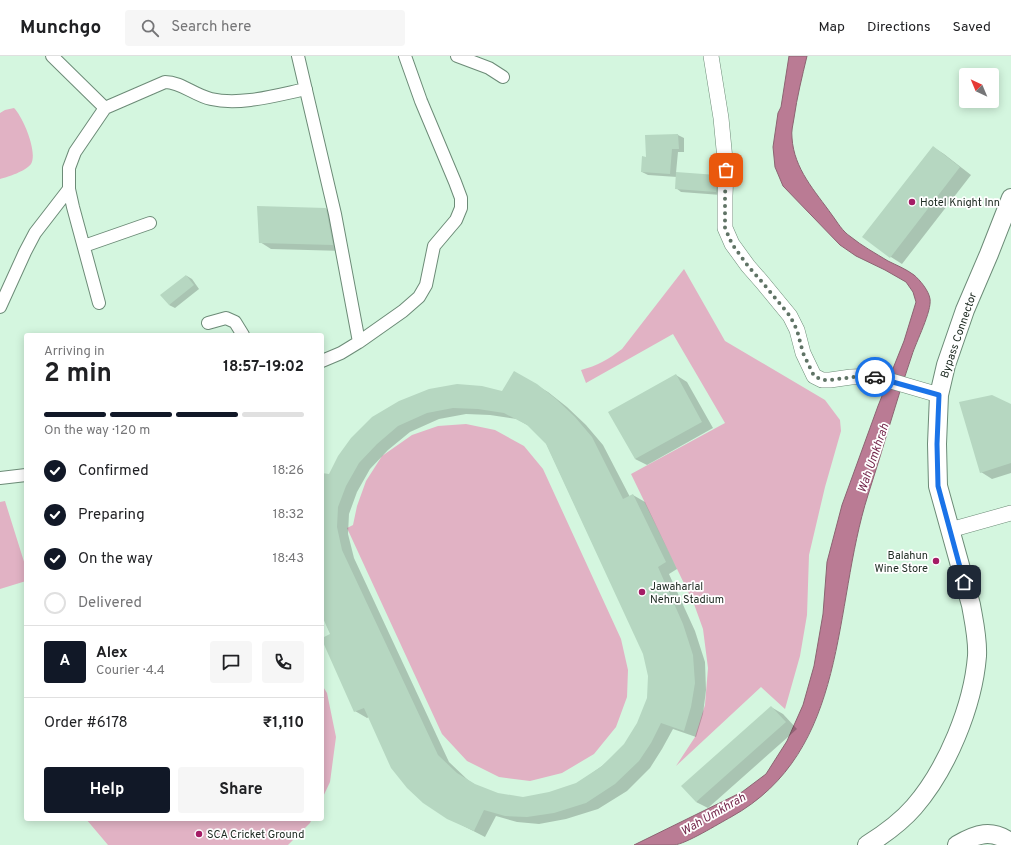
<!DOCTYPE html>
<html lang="en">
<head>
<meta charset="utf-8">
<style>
  :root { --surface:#fff; --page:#f6f6f6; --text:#202124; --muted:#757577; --line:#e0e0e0; --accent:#111827 }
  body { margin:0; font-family:Overpass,sans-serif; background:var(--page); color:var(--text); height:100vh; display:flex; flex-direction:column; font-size:15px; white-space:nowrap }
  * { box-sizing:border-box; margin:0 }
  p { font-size:13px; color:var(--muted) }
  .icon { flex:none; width:22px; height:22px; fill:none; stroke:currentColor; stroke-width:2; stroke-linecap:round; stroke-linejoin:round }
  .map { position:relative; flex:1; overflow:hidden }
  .side { position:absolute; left:24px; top:277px; width:300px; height:488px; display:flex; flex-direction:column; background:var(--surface); border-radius:4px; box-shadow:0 2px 10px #0003 }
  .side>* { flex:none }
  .needle { width:26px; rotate:316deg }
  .controls { position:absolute; left:959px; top:12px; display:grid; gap:8px }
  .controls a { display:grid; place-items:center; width:40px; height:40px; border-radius:4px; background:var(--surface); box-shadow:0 2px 10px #0003; font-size:20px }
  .pin { position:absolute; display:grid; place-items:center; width:34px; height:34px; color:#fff; margin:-17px; border-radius:8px; box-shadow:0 2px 6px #0006 }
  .courier { position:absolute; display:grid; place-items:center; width:40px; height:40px; margin:-20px; border:3px solid #1a73e8; border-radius:50%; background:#fff; color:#222; box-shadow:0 1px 5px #0007 }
  .head em { font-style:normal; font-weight:700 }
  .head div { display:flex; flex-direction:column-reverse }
  .head { display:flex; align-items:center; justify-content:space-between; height:68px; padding:0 20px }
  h1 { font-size:26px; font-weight:700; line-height:30px }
  .bar { display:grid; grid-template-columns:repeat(4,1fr); gap:6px 4px; align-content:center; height:48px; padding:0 20px }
  .bar i { height:5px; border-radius:3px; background:var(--line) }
  .bar .selected { background:var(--accent) }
  .bar p { grid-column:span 4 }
  .line { display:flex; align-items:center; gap:10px; padding:0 20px; border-top:1px solid var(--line) }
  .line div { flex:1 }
  .round { display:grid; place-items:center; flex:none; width:42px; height:42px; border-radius:4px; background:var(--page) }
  ol { padding:0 20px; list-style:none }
  li { display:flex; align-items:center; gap:12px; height:44px }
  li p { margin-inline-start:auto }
  li .icon { padding:4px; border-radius:50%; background:var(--accent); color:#fff; stroke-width:4 }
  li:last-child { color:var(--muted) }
  li i { width:22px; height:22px; border:2px solid var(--line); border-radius:50% }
  .button { display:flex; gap:8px; margin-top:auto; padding:8px 20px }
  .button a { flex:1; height:46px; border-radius:4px; background:var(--accent); color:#fff; font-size:16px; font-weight:700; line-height:46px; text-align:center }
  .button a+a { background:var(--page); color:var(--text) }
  header { display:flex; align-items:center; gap:24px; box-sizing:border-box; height:56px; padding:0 20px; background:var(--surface); border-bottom:1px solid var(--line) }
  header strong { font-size:19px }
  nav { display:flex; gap:22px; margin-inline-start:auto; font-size:14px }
  .search { width:280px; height:36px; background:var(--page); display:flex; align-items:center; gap:10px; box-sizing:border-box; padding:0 14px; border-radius:4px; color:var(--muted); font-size:15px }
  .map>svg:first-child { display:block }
  .green { fill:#e1b2c4 }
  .water { fill:#ba7b94; stroke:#8c6472 }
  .shadow { fill:#0003; fill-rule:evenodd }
  .building { fill:#b6d7c1; fill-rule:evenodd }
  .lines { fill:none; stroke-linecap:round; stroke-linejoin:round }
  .minor-casing { stroke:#6c8b77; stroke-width:14 }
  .tertiary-casing { stroke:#6c8b77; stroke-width:16 }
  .primary-casing { stroke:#6c8b77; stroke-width:20 }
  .minor { stroke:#fff; stroke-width:12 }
  .tertiary { stroke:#fff; stroke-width:15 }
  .primary { stroke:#fff; stroke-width:18 }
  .done { stroke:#5f7365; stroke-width:4; stroke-dasharray:0 7.2 }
  .route { stroke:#1a73e8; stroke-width:5 }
  .poi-dot { fill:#a41c65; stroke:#fff; stroke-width:1.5 }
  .labels { text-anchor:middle; stroke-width:3.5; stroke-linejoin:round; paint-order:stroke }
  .poi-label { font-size:11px; fill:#202d24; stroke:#fff; text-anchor:start }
  .street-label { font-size:11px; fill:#202d24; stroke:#fff }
  .water-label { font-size:12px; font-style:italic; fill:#75284c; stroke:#fff }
</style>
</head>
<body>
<header>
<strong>Munchgo</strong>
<div class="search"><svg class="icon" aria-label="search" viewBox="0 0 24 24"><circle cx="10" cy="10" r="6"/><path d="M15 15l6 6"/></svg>Search here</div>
<nav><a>Map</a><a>Directions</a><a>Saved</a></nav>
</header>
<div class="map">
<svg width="1011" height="789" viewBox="0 0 1011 789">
  <rect width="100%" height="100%" fill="#d4f6df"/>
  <path class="green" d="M14 52C23 61 38 96 31 108 26 115 8 121 0 123V57L5 54Z
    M684 213 725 285 825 344 840 364 841 375 825 431 809 499 807 559 800 600 785 653 761 631 676 710 695 681 705 649 708 612 703 573 694 548 631 418 725 367 673 278 586 327 581 314C597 310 609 303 622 293Z
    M466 368 495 374 524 390 543 413 621 583 628 614 627 641 616 671 594 698 562 717 530 725 499 721 467 705 442 678 347 472 353 469 357 450 366 425 382 400 412 379 438 370Z
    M5 445 26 512V525L0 533V446Z
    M322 629 327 637 336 681 330 726 322 743Z
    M86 763H312L310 767 288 789H108Z"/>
  <path class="water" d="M789 0H807C802 21 797 41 794 62 793 69 791 75 792 82 794 113 815 135 832 159 838 167 842 175 851 181 862 190 875 197 888 205 896 209 906 213 914 219 920 224 929 235 930 243 932 255 916 286 912 299 896 345 883 393 868 439 832 552 850 695 731 761 718 768 686 788 674 789 661 789 647 789 634 789L742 736 766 718 787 685 803 649 814 610 823 558 827 506 842 449 878 350 904 285 916 246 913 236 906 226 885 214 856 200 840 189 783 130 775 111 773 91 778 57 781 51Z"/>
  <path class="shadow" d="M678 79 684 82V96H678L676 117 716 120 722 123 721 139 681 136 676 132 677 121 648 119 642 116 647 102 646 80Z
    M933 91 944 98 971 119 902 208 891 201 864 180Z
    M326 153 337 160 344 195 271 193 260 186Z
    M187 220 192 223 199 233 175 252 169 249Z
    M676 319 687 326 713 372 647 409 635 403Z
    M536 329 548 336 567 351 586 369 603 389 630 441 633 439 645 446 677 513 669 518 695 575 705 606 706 634 703 658 696 681 673 673 662 693 650 712 627 735 598 753 566 763 539 768 517 766 496 760 485 781 448 762 369 661 367 662 355 655 331 579 322 558V418L329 419 373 362ZM466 358 490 359 517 363 529 370 546 387 644 598 649 619 648 643 638 668 625 689 602 710 577 728 549 737 523 742 498 738 477 730 469 725 449 706 354 502 348 478 349 458 357 436 370 413 388 394 410 376 439 363Z
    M1011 349V417L992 423 981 416Z
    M771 651 783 658 797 673 708 752 696 746Z"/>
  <path class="building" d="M678 78 679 93H672L670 118 641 116 642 100 646 101 645 79Z
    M933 90 960 111 890 202 862 181Z
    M676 116 717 119 716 136 675 133Z
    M257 150 326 152 333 189 259 187Z
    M186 219 194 229 169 249 160 239Z
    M514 315 537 328 556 343 575 361 592 381 623 443 633 438 666 506 658 511 683 568 693 599 695 627 691 651 684 675 661 667 651 687 639 705 615 728 586 747 554 757 527 761 505 760 484 754 474 775 447 763 423 747 407 732 391 712 364 652 354 656 322 584V582L330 578 322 560V417L329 418 338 400 351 382 372 361 399 345 429 333 457 328 482 330 502 335ZM453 352 478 353 504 357 527 369 546 388 643 598 648 620 647 642 637 667 624 688 602 710 576 727 549 736 523 741 498 737 475 728 457 717 438 699 342 494 337 471 338 451 346 430 359 407 377 388 398 370 427 357Z
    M676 318 702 366 635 403 608 356Z
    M992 339 1011 348V407L980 417 959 346Z
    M771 650 786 666 696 746 681 730Z"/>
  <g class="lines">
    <defs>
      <path id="minor" d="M52 0 105 52
        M298 0 335 158 359 286
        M457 0 489 12 503 21
        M84 190 150 167
        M99 247 73 151 69 133V112L75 96 105 52 165 26C181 26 194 39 211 43 240 50 277 39 306 33
        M0 251 25 196 35 177 69 133
        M208 267 226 262 235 266 243 279
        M322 305 341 297 359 286 403 255 419 241 426 229 434 190 456 164 461 152V142L455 126 421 45 405 0
        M0 422 26 419"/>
      <path id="tertiary" d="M711 0 721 62 726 114 725 140V172L732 188 748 210 762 226 790 260 797 274 803 297 814 320 822 324H830L851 321 874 320 939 339
        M950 474 1011 457"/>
      <path id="primary" d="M867 789C883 779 901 766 914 751 947 713 973 650 977 600 978 583 974 566 971 549L938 430 937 388 939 339 946 309 965 254 989 198 1011 142
        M957 789C976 778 992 772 1011 787"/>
    </defs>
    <use href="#minor" class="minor-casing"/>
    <use href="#tertiary" class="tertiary-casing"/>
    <use href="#primary" class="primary-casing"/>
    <use href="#minor" class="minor"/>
    <use href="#tertiary" class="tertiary"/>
    <use href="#primary" class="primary"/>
  </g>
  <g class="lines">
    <path class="done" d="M726 114 725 140V172L732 188 748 210 762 226 790 260 797 274 803 297 814 320 822 324H830L862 320 875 321"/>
    <path class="route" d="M875 321 939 339 937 388 938 430 964 526"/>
  </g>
  <g class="poi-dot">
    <circle cx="912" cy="146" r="4"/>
    <circle cx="936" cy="505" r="4"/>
    <circle cx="642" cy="536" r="4"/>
    <circle cx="199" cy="778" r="4"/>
  </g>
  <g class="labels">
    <g class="poi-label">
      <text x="920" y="150">Hotel Knight Inn</text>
      <text x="928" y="503" text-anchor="end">Balahun<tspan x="928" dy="13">Wine Store</tspan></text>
      <text x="650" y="534">Jawaharlal<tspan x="650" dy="13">Nehru Stadium</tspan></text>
      <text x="207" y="782">SCA Cricket Ground</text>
    </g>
    <g class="street-label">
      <text transform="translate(958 279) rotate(-71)" y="4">Bypass Connector</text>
    </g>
    <g class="water-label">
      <text transform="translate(873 402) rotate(-71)" y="4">Wah Umkhrah</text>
      <text transform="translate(713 758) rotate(-30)" y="4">Wah Umkhrah</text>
    </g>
  </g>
</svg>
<div class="controls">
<a><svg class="needle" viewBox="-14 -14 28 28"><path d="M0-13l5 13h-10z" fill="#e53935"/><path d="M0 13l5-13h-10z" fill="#757577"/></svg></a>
</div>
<div class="pin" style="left:726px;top:114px;background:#ea580c"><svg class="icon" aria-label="bag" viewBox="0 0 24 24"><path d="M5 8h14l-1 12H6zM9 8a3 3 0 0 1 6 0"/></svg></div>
<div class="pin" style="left:964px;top:526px;background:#1f2937"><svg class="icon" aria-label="home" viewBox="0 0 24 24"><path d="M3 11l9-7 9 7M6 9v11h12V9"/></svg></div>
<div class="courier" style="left:875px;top:321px"><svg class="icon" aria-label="car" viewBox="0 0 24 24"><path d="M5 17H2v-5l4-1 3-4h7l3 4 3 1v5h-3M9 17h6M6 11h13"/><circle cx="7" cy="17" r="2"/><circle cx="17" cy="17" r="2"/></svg></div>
<section class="side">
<div class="head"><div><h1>2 min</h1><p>Arriving in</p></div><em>18:57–19:02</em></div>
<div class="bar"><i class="selected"></i><i class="selected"></i><i class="selected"></i><i></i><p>On the way · 120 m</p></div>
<ol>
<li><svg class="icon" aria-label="check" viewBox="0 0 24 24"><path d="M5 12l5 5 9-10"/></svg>Confirmed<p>18:26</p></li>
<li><svg class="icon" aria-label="check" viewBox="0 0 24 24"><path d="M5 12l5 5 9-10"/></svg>Preparing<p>18:32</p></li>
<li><svg class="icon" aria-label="check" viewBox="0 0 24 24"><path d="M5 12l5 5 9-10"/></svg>On the way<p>18:43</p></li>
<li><i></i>Delivered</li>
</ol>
<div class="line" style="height:72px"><b class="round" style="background:var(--accent);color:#fff">A</b><div><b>Alex</b><p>Courier · 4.4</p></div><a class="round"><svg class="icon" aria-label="chat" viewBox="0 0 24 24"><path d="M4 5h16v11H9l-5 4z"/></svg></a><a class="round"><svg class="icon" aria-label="phone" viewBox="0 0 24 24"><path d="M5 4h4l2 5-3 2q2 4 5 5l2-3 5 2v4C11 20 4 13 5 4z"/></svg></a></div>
<div class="line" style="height:52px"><div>Order #6178</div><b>₹1,110</b></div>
<div class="button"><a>Help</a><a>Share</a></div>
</section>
</div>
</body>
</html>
